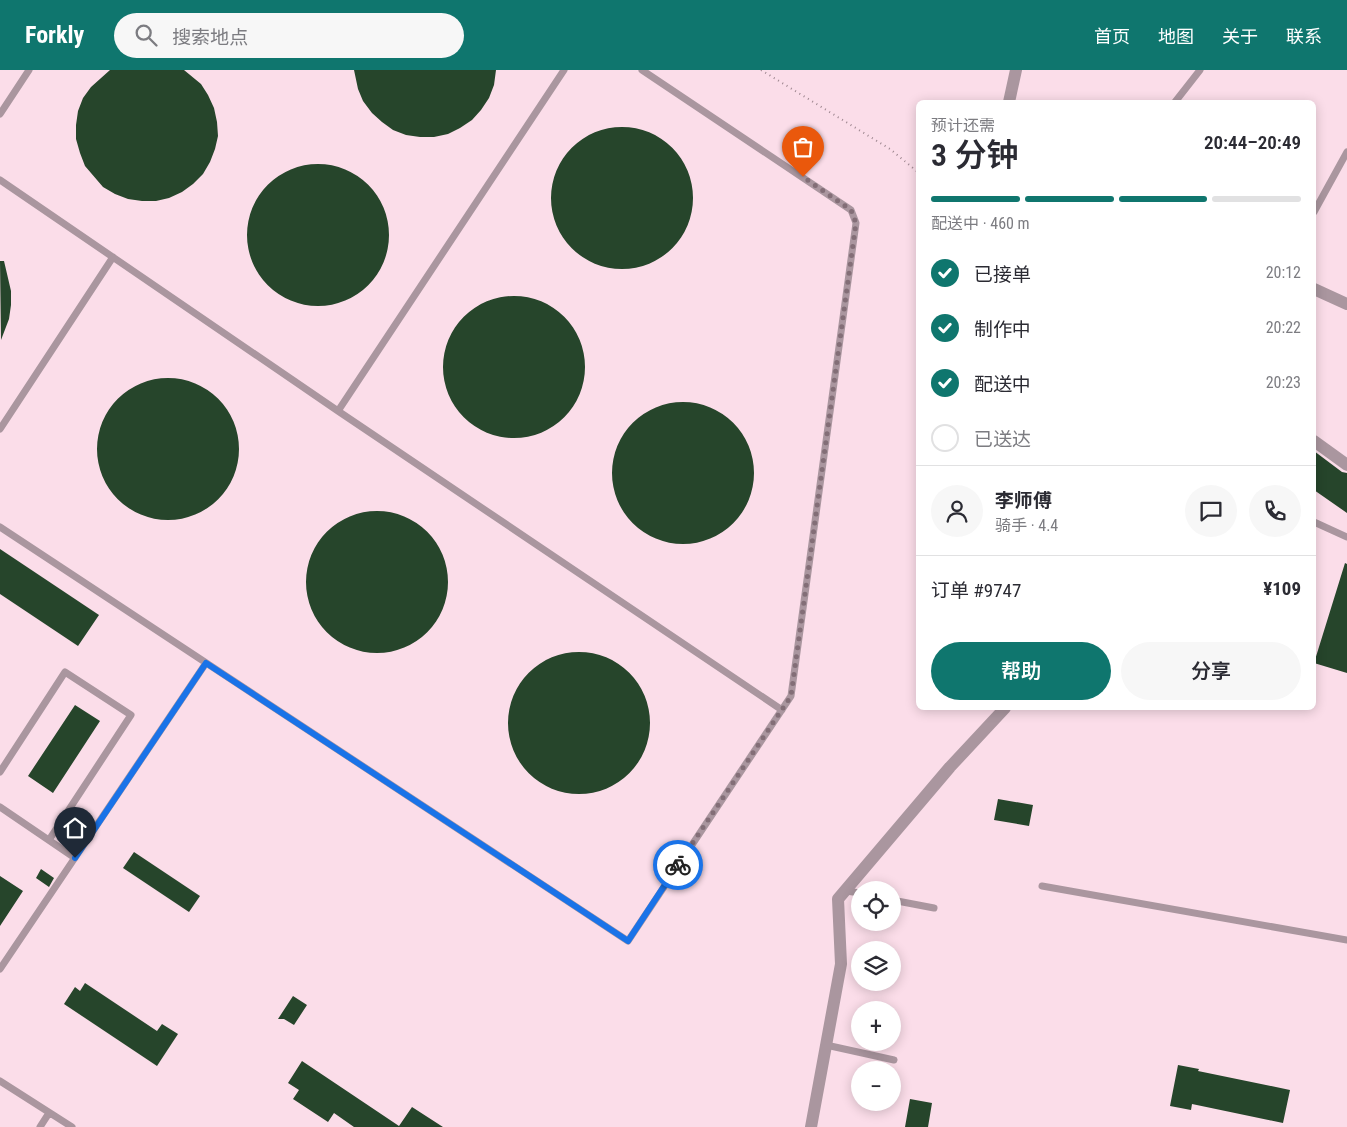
<!DOCTYPE html>
<html lang="zh">
<head>
<meta charset="utf-8">
<style>
  :root { --surface:#fff; --page:#f7f7f7; --text:#2b2b33; --muted:#7c7c81; --line:#e1e1e2; --accent:#0f766e }
  body { margin:0; font-family:"Roboto Condensed","Noto Sans SC",sans-serif; background:var(--page); color:var(--text); height:100vh; display:flex; flex-direction:column; font-size:19px; white-space:nowrap }
  * { box-sizing:border-box; margin:0 }
  p { font-size:16px; color:var(--muted) }
  .icon { flex:none; width:28px; height:28px; fill:none; stroke:currentColor; stroke-width:2; stroke-linecap:round; stroke-linejoin:round }
  .map { position:relative; flex:1; overflow:hidden }
  .drawer { position:absolute; left:916px; top:30px; width:400px; height:610px; display:flex; flex-direction:column; background:var(--surface); border-radius:8px; box-shadow:0 2px 12px #0003 }
  .drawer>* { flex:none }
  .controls { position:absolute; left:851px; top:811px; display:grid; gap:10px }
  .controls a { display:grid; place-items:center; width:50px; height:50px; border-radius:50%; background:var(--surface); box-shadow:0 2px 12px #0003; font-size:25px }
  .pin { position:absolute; display:grid; place-items:center; width:42px; height:42px; color:#fff; margin:-51px -21px; border-radius:50% 50% 50% 0; rotate:-45deg; box-shadow:0 0 5px #0007 }
  .pin .icon { rotate:45deg }
  .courier { position:absolute; display:grid; place-items:center; width:50px; height:50px; margin:-25px; border:4px solid #1a73e8; border-radius:50%; background:#fff; color:#222; box-shadow:0 1px 6px #0007 }
  .overview em { font-style:normal; font-weight:600 }
  .overview div { display:flex; flex-direction:column-reverse }
  .overview { display:flex; align-items:center; justify-content:space-between; height:85px; padding:0 15px }
  h1 { font-size:32px; font-weight:600; line-height:38px }
  .bar { display:grid; grid-template-columns:repeat(4,1fr); gap:8px 5px; align-content:center; height:60px; padding:0 15px }
  .bar i { height:6px; border-radius:4px; background:var(--line) }
  .bar .on { background:var(--accent) }
  .bar p { grid-column:span 4 }
  .line { display:flex; align-items:center; gap:12px; padding:0 15px; border-top:1px solid var(--line) }
  .line div { flex:1 }
  .round { display:grid; place-items:center; flex:none; width:52px; height:52px; border-radius:26px; background:var(--page) }
  ol { padding:0 15px; list-style:none }
  li { display:flex; align-items:center; gap:15px; height:55px }
  li p { margin-inline-start:auto }
  li .icon { padding:5px; border-radius:50%; background:var(--accent); color:#fff; stroke-width:4 }
  li:last-child { color:var(--muted) }
  li i { width:28px; height:28px; border:2px solid var(--line); border-radius:50% }
  .button { display:flex; gap:10px; margin-top:auto; padding:10px 15px }
  .button a { flex:1; height:58px; border-radius:30px; background:var(--accent); color:#fff; font-size:20px; font-weight:600; line-height:58px; text-align:center }
  .button a+a { background:var(--page); color:var(--text) }
  header { display:flex; align-items:center; gap:30px; box-sizing:border-box; height:70px; padding:0 25px; background:var(--accent); color:#fff }
  header strong { font-size:24px }
  nav { display:flex; gap:28px; margin-inline-start:auto; font-size:18px }
  .search { width:350px; height:45px; background:var(--page); display:flex; align-items:center; gap:12px; box-sizing:border-box; padding:0 18px; border-radius:28px; color:var(--muted); font-size:19px }
  .map>svg:first-child { display:block }
  .building { fill:#26452b }
  .lines { fill:none; stroke-linecap:round; stroke-linejoin:round }
  .path { stroke:#9e8790; stroke-width:2; stroke-dasharray:1 4; stroke-linecap:butt }
  .lane { stroke:#aa969f; stroke-width:7 }
  .street { stroke:#aa969f; stroke-width:12 }
  .done { stroke:#836e77; stroke-width:5; stroke-dasharray:0 9 }
  .route { stroke:#1a73e8; stroke-width:6 }
</style>
</head>
<body>
<header>
<strong>Forkly</strong>
<div class="search"><svg class="icon" aria-label="search" viewBox="0 0 24 24"><circle cx="10" cy="10" r="6"/><path d="M15 15l6 6"/></svg>搜索地点</div>
<nav><a>首页</a><a>地图</a><a>关于</a><a>联系</a></nav>
</header>
<div class="map">
<svg width="1347" height="1057" viewBox="0 0 1347 1057">
  <rect width="100%" height="100%" fill="#fbdde9"/>
  <path class="building" d="M110 0H184L201 14 208 25 214 38 217 52 218 66 215 79 210 92 203 104 193 114 182 122 169 128 156 131H142L128 129 115 124 103 117 85 96 80 83 76 69V55L78 41 83 28 91 17Z
    M354 0H496L494 15 489 28 481 40 472 50 460 58 448 64 434 67H420L406 65 393 60 382 52 372 43 363 31 358 19Z
    M551 128a71 71 0 1 1 142 0a71 71 0 1 1-142 0Z
    M247 165a71 71 0 1 1 142 0a71 71 0 1 1-142 0Z
    M0 191H4L11 221V235L9 249 1 270Z
    M443 297a71 71 0 1 1 142 0a71 71 0 1 1-142 0Z
    M97 379a71 71 0 1 1 142 0a71 71 0 1 1-142 0Z
    M612 403a71 71 0 1 1 142 0a71 71 0 1 1-142 0Z
    M1314 381 1342 402 1347 403V443L1314 420Z
    M306 512a71 71 0 1 1 142 0a71 71 0 1 1-142 0Z
    M0 479 99 545 78 576 0 524Z
    M1345 493 1347 494V603L1314 593Z
    M508 653a71 71 0 1 1 142 0a71 71 0 1 1-142 0Z
    M75 635 100 651 53 723 28 706Z
    M998 729 1033 735 1029 756 994 750Z
    M134 782 200 826 189 842 123 798Z
    M41 799 54 808 49 817 36 808Z
    M0 806 23 821 0 856Z
    M85 913 157 961 162 954 178 964 157 996 64 934 75 917 80 921Z
    M293 926 307 935 294 955 284 949H278Z
    M302 991 399 1056 412 1037 443 1057H354L334 1043 328 1052 293 1029 299 1020 288 1013Z
    M1178 995 1199 999 1198 1001 1290 1020 1283 1053 1192 1034 1191 1040 1170 1036Z
    M910 1029 932 1033 928 1057H905Z"/>
  <g class="lines">
    <path class="path" d="M761 0 890 79 919 103"/>
    <path class="lane" d="M1175 32 1200 0
      M0 44 29 0
      M0 110 338 341 782 640
      M1314 142 1347 82
      M338 341 564 0
      M0 359 113 187
      M1314 452 1347 467
      M0 457 628 871 791 626 856 153 851 140 642 0
      M0 702 65 602 131 645 49 770
      M0 737 75 788
      M1042 816 1347 870
      M846 821 860 823
      M892 830 934 838
      M0 899 206 593
      M826 975 894 990
      M0 1011 72 1057
      M40 1057 49 1043"/>
    <path class="street" d="M1009 32 1016 0
      M1314 219 1347 234
      M1314 371 1347 395
      M811 1057 841 894 838 829 950 697 1005 638"/>
  </g>
  <g class="lines">
    <path class="done" d="M678 795 791 626 856 153 851 140 803 107"/>
    <path class="route" d="M75 788 206 593 628 871 678 795"/>
  </g>
</svg>
<div class="controls">
<a><svg class="icon" aria-label="locate" viewBox="0 0 24 24"><circle cx="12" cy="12" r="6"/><path d="M12 2v4M12 18v4M2 12h4M18 12h4"/></svg></a>
<a><svg class="icon" aria-label="layers" viewBox="0 0 24 24"><path d="M12 4l9 5-9 5-9-5zM3 14l9 5 9-5"/></svg></a>
<a>+</a>
<a>−</a>
</div>
<div class="pin" style="left:803px;top:107px;background:#ea580c"><svg class="icon" aria-label="bag" viewBox="0 0 24 24"><path d="M5 8h14l-1 12H6zM9 8a3 3 0 0 1 6 0"/></svg></div>
<div class="pin" style="left:75px;top:788px;background:#1f2937"><svg class="icon" aria-label="home" viewBox="0 0 24 24"><path d="M3 11l9-7 9 7M6 9v11h12V9"/></svg></div>
<div class="courier" style="left:678px;top:795px"><svg class="icon" aria-label="bike" viewBox="0 0 24 24"><circle cx="6" cy="16" r="4"/><circle cx="18" cy="16" r="4"/><path d="M6 16l4-8h5l3 8M10 8l3 8H6M13 5h3"/></svg></div>
<section class="drawer">
<div class="overview"><div><h1>3 分钟</h1><p>预计还需</p></div><em>20:44–20:49</em></div>
<div class="bar"><i class="on"></i><i class="on"></i><i class="on"></i><i></i><p>配送中 · 460 m</p></div>
<ol>
<li><svg class="icon" aria-label="check" viewBox="0 0 24 24"><path d="M5 12l5 5 9-10"/></svg>已接单<p>20:12</p></li>
<li><svg class="icon" aria-label="check" viewBox="0 0 24 24"><path d="M5 12l5 5 9-10"/></svg>制作中<p>20:22</p></li>
<li><svg class="icon" aria-label="check" viewBox="0 0 24 24"><path d="M5 12l5 5 9-10"/></svg>配送中<p>20:23</p></li>
<li><i></i>已送达</li>
</ol>
<div class="line" style="height:90px"><a class="round"><svg class="icon" aria-label="person" viewBox="0 0 24 24"><circle cx="12" cy="8" r="4"/><path d="M4 21q1-7 8-7t8 7"/></svg></a><div><b>李师傅</b><p>骑手 · 4.4</p></div><a class="round"><svg class="icon" aria-label="chat" viewBox="0 0 24 24"><path d="M4 5h16v11H9l-5 4z"/></svg></a><a class="round"><svg class="icon" aria-label="phone" viewBox="0 0 24 24"><path d="M5 4h4l2 5-3 2q2 4 5 5l2-3 5 2v4C11 20 4 13 5 4z"/></svg></a></div>
<div class="line" style="height:65px"><div>订单 #9747</div><b>¥109</b></div>
<div class="button"><a>帮助</a><a>分享</a></div>
</section>
</div>
</body>
</html>
